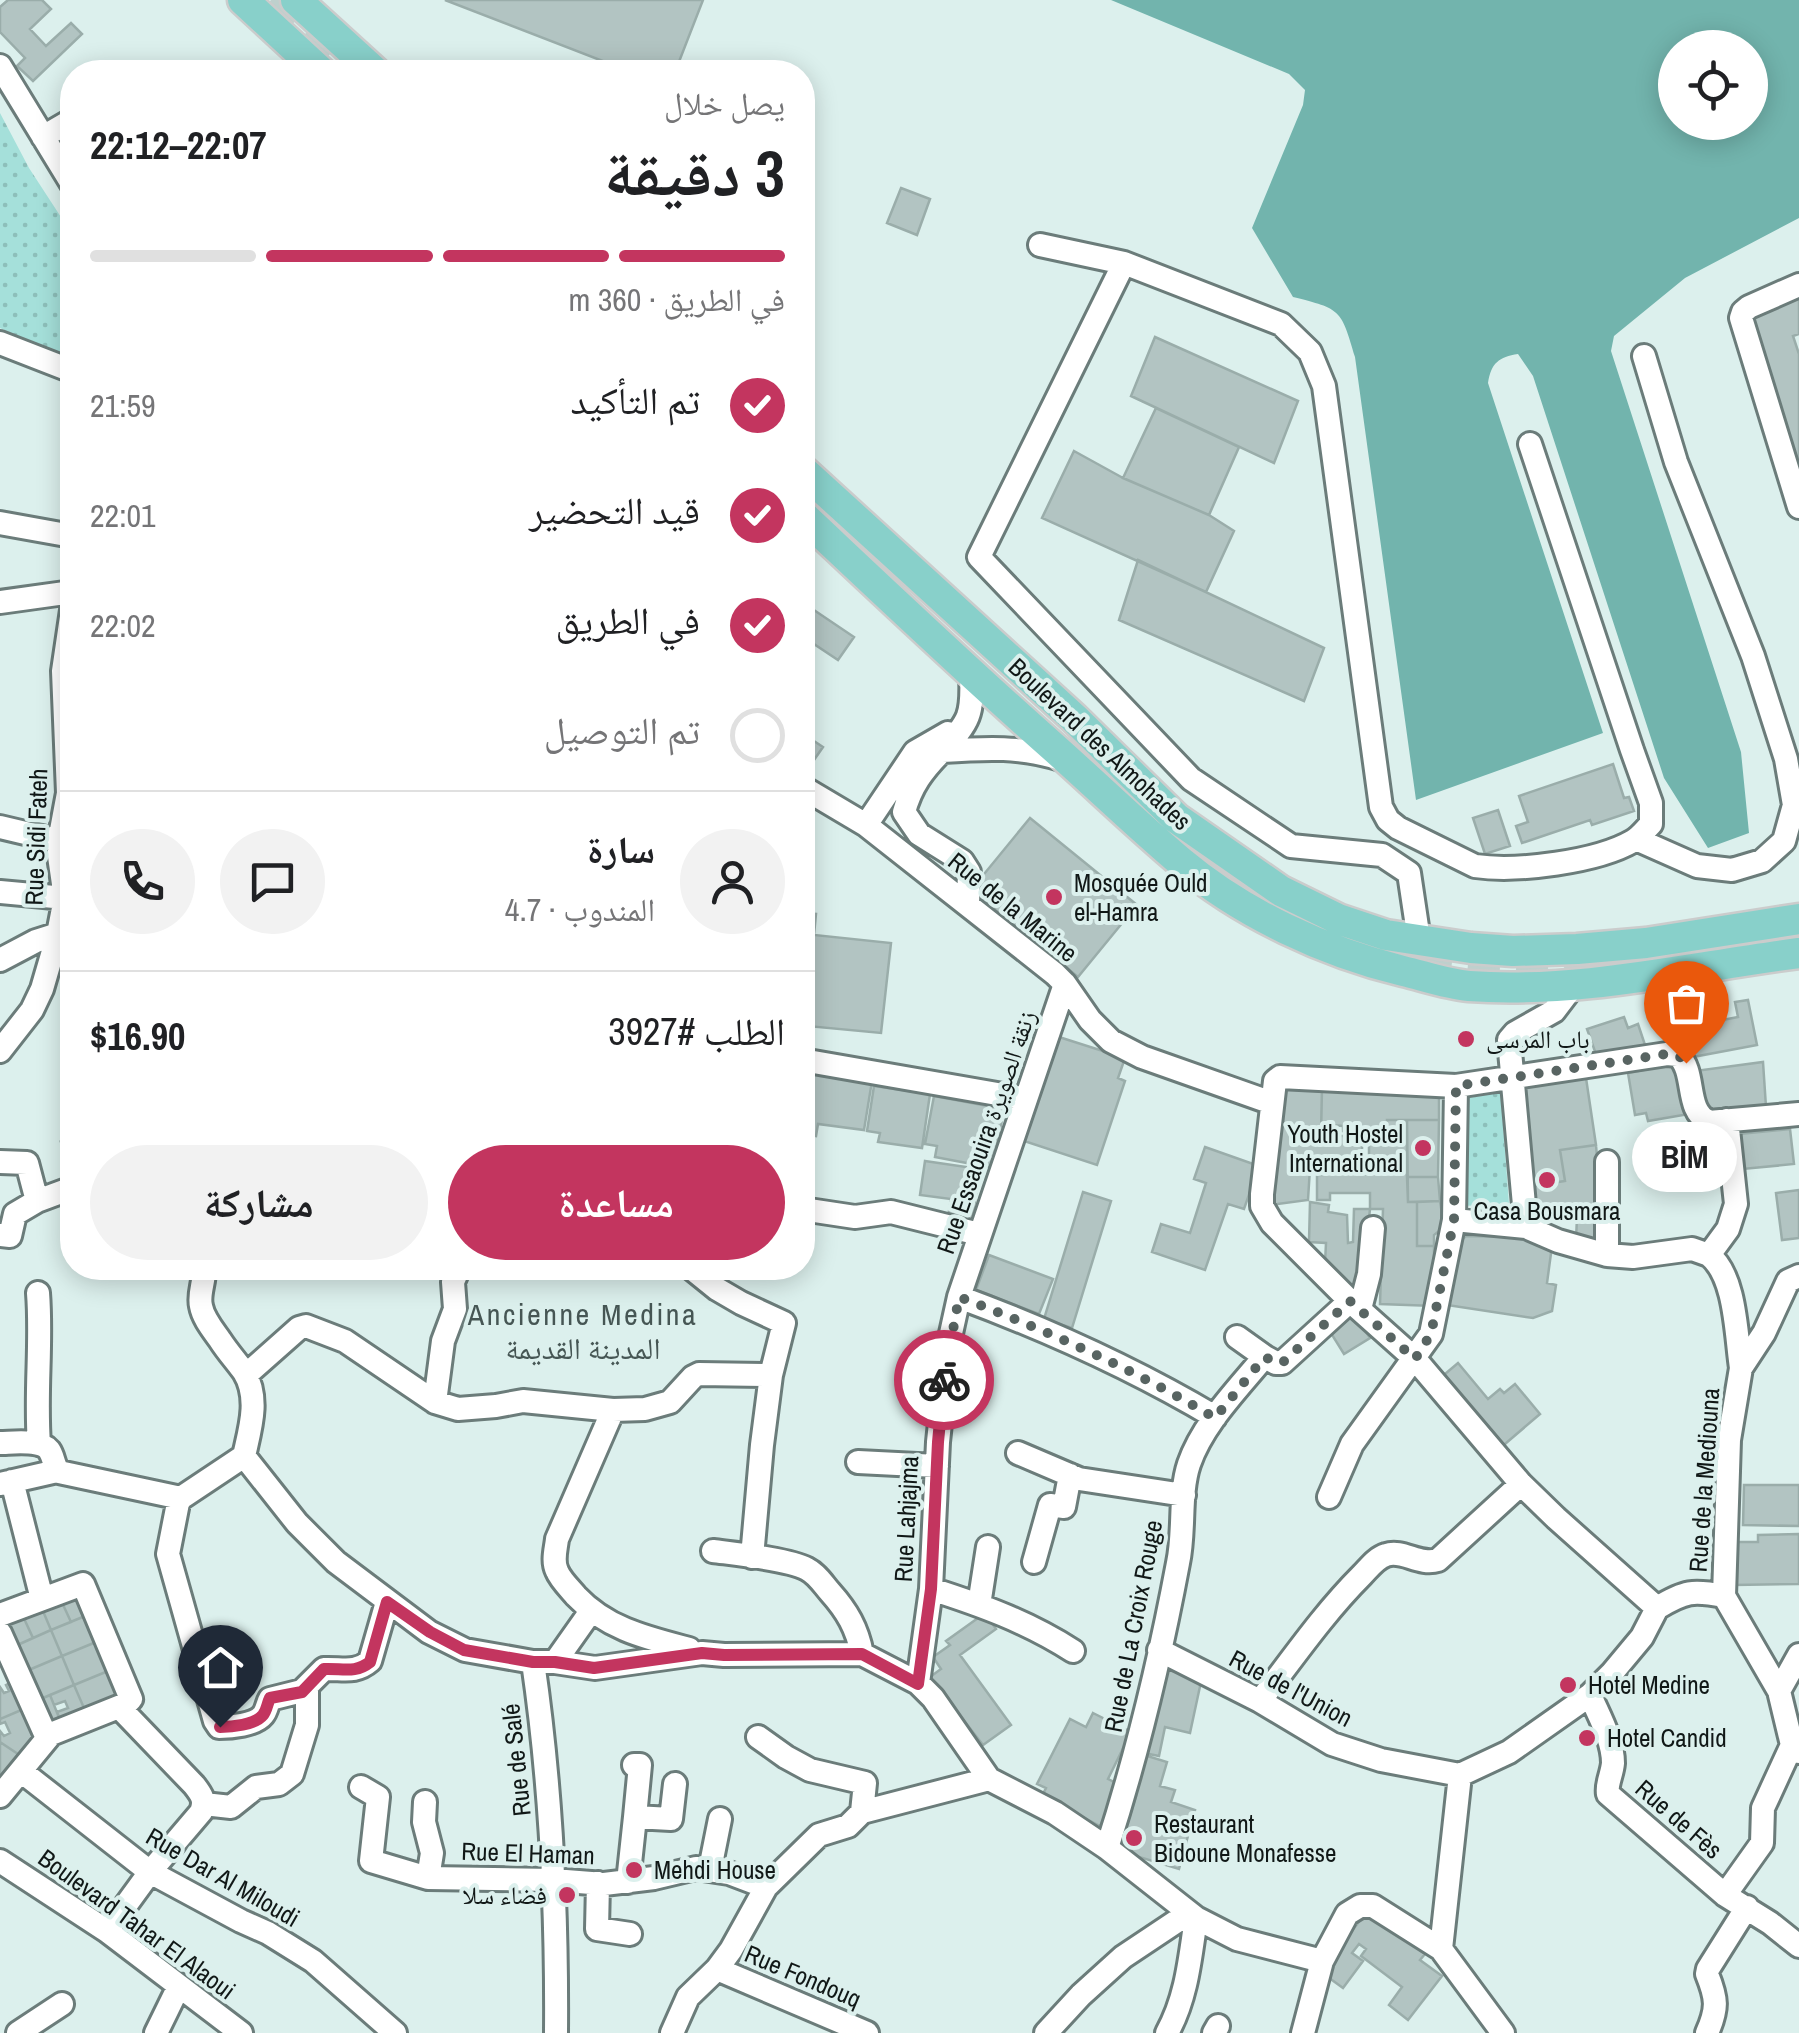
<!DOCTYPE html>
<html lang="ar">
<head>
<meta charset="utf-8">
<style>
  :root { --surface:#fff; --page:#f2f2f2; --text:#202124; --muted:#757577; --line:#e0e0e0; --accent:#c3355f }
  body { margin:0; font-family:"Archivo Narrow","Noto Naskh Arabic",sans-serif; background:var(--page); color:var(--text); direction:rtl; height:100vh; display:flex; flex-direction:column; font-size:38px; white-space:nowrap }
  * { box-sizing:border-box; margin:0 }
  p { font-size:32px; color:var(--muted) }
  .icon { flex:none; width:55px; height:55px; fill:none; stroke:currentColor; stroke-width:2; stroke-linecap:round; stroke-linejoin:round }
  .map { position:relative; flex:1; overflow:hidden; direction:ltr }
  .drawer { position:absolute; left:60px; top:60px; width:755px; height:1220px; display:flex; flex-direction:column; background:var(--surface); border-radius:40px; box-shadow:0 5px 25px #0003; direction:rtl }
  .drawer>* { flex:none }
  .tools { position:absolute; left:1658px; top:30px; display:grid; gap:20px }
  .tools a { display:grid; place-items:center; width:110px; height:110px; border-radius:50%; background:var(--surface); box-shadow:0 5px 25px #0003; font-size:50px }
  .pin { position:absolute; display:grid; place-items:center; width:85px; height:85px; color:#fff; margin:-102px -42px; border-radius:50% 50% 50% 0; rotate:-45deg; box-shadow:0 0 10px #0007 }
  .pin .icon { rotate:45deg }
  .courier { position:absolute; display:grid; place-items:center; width:100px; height:100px; margin:-50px; border:8px solid #c3355f; border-radius:50%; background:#fff; color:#222; box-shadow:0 2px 12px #0007 }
  .bubble { position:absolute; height:70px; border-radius:35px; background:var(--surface); box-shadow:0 5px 25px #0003; font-size:32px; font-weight:800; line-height:70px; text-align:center; direction:rtl }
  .summary em { font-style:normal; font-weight:800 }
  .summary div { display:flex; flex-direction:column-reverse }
  .summary { display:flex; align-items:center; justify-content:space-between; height:170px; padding:0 30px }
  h1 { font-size:65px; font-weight:800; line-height:75px }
  .bar { display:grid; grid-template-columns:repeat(4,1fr); gap:15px 10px; align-content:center; height:120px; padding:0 30px }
  .bar i { height:12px; border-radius:8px; background:var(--line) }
  .bar .current { background:var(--accent) }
  .bar p { grid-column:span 4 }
  .line { display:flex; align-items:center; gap:25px; padding:0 30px; border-top:2px solid var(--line) }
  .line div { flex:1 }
  .round { display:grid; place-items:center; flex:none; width:105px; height:105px; border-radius:52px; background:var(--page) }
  ol { padding:0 30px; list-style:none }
  li { display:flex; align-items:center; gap:30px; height:110px }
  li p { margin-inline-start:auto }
  li .icon { padding:10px; border-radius:50%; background:var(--accent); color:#fff; stroke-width:4 }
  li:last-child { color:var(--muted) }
  li i { width:55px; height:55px; border:5px solid var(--line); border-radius:50% }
  .action { display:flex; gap:20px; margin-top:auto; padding:20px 30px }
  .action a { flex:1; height:115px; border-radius:60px; background:var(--accent); color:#fff; font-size:40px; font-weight:800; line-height:115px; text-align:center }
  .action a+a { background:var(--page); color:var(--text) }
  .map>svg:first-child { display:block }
  .park { fill:url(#park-dots) }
  .water { fill:#72b4ad; fill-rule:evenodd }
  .building { fill:#b2c4c2; stroke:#9aadaa; stroke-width:2.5 }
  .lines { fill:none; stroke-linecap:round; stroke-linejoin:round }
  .highway-tunnel { stroke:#bed0cd; stroke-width:32; stroke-dasharray:32 16; stroke-linecap:butt }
  .minor-casing { stroke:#6b7c7a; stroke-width:28 }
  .major-casing { stroke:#cbcccc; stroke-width:35 }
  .minor { stroke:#fff; stroke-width:22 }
  .major { stroke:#88d0ca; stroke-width:30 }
  .done { stroke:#586462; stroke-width:10; stroke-dasharray:0 18 }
  .route { stroke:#c3355f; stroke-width:12 }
  .poi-dot { fill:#c3355f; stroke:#dcf0ed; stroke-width:4 }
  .labels { text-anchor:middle; stroke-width:8; stroke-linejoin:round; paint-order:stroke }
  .street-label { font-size:25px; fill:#111817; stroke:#dcf0ed }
  .poi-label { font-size:25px; fill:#111817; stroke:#dcf0ed; text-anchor:start }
  .quarter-label { font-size:30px; letter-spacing:2.5px; fill:#465654; stroke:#dcf0ed }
</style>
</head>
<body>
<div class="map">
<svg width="1799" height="2033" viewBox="0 0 1799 2033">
  <defs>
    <pattern id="park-dots" width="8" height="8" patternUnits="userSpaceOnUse" patternTransform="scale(2.5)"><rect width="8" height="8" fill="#a5e0da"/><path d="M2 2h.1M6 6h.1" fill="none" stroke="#8dbfba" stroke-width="1.8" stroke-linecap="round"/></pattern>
  </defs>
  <rect width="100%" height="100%" fill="#dcf0ed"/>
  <path class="park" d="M0 113 29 168 72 234V362L0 328Z
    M1500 1084 1509 1204 1462 1206 1464 1087Z"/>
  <path class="water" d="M1111 0H1799V218L1685 278 1614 336 1611 351 1741 752 1749 833 1708 848 1664 778 1533 376 1518 354C1499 357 1491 363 1488 383L1603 733 1416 800 1355 357C1341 309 1341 309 1293 297L1252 228 1303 105 1305 90 1289 74ZM1675 48H1750V122H1675Z"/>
  <path class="building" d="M8 0H42L51 9 30 29 46 46 71 23 82 34 33 81 17 66 25 58 0 32V7Z
    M445 0H703L675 72H631Z
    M901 188 930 199 917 235 887 223Z
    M1799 292V334L1793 336 1799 354V481L1749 312Z
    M1155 337 1298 401 1274 463 1131 396Z
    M1156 408 1239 447 1209 515 1123 478Z
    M1074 451 1123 478 1209 515 1234 531 1206 592 1042 518Z
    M1138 560 1324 648 1304 701 1119 620Z
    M802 602 854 637 838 660 802 636Z
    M802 733 823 747 805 773 802 771Z
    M1613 764 1624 798 1629 797 1634 811 1592 825 1590 820 1522 843 1516 826 1528 822 1519 796Z
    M1498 810 1510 846 1485 854 1473 818Z
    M1030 818 1137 905 1078 977 971 890Z
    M802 913 816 914 814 935 891 943 881 1033 808 1026 806 1045H802Z
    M1748 1000 1757 1045 1693 1057 1684 1013 1709 1008 1712 1022 1738 1017 1735 1002Z
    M1624 1017 1628 1028 1638 1024 1645 1045 1598 1060 1587 1029Z
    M1059 1037 1125 1058 1118 1078 1125 1081 1097 1165 1024 1141Z
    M1763 1062 1766 1107 1701 1114 1695 1071Z
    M1679 1063 1689 1114 1648 1121 1646 1113 1635 1115 1628 1073Z
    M802 1070 872 1081 864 1130 818 1124 816 1136 802 1134Z
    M1586 1078 1596 1145 1560 1150 1565 1181 1534 1186 1524 1087Z
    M1287 1084 1322 1088 1321 1136H1362V1170L1310 1168 1308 1200 1270 1205 1279 1089Z
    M874 1086 930 1094 922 1148 878 1142 880 1133 867 1131Z
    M1322 1088 1439 1094V1120H1387V1136H1380V1144H1369L1367 1132 1343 1131V1126L1330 1125V1131L1321 1132Z
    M934 1096 1004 1109 993 1168 935 1157 937 1146 925 1144Z
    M1387 1120H1407L1408 1202H1417V1246H1434V1306L1380 1304 1383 1209H1370V1193H1330V1200H1317V1175L1369 1174V1144H1380V1136H1387Z
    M1407 1120H1439L1438 1177H1407Z
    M1790 1129 1794 1164 1743 1169 1739 1134Z
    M61 1142 72 1144V1173Z
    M1596 1145 1600 1194 1599 1244 1576 1240 1577 1217 1534 1219 1529 1186 1565 1181 1560 1150Z
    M1205 1147 1259 1166 1244 1209 1228 1204 1205 1270 1152 1252 1161 1224 1190 1233 1206 1183 1194 1179Z
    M925 1161 980 1169 971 1227 947 1223 951 1199 920 1195Z
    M1407 1177H1438L1440 1201 1408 1202Z
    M1799 1190V1238L1782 1240 1776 1193Z
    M1083 1192 1111 1201 1072 1328 1044 1319Z
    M1440 1201 1444 1227 1434 1235V1246H1417V1202Z
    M1310 1202 1329 1205 1328 1212 1347 1215 1348 1243 1353 1242 1354 1209H1370L1365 1254 1357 1297 1325 1263 1326 1243 1309 1242Z
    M1466 1236 1512 1237 1552 1246 1547 1283 1556 1285 1552 1311 1533 1318 1447 1305 1457 1244Z
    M989 1255 1053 1279 1039 1314 976 1290Z
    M1355 1314 1370 1338 1344 1354 1329 1330Z
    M1458 1363 1488 1399 1500 1389 1504 1393 1515 1384 1540 1414 1498 1450 1438 1380Z
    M1744 1485H1799V1526L1743 1525Z
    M1799 1534V1584L1734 1585 1733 1542H1758V1535Z
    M81 1593 90 1614 71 1622 59 1596Z
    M59 1596 71 1622 51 1630 40 1604Z
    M40 1604 51 1630 33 1638 21 1612Z
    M21 1612 33 1638 13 1647 1 1620Z
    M985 1613 996 1629 960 1655 1011 1725 983 1745 930 1677 941 1669 933 1657 950 1645 946 1641Z
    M90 1614 101 1640 62 1656 51 1630Z
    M51 1630 62 1656 24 1672 13 1647Z
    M101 1640 113 1669 74 1685 62 1656Z
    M62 1656 74 1685 36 1701 24 1672Z
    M113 1669 125 1700 87 1715 74 1685Z
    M1162 1669 1202 1677 1190 1733 1165 1727 1159 1756 1144 1753Z
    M14 1681 26 1708 0 1719V1687L4 1693 9 1691 6 1685Z
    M74 1685 87 1715 62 1725 57 1712 68 1708 65 1701 54 1705 50 1695Z
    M50 1695 62 1725 46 1726 36 1701Z
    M26 1708 39 1738 24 1758 0 1742V1731L4 1736 10 1733 5 1722 0 1724V1719Z
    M1093 1713 1131 1732 1108 1779 1120 1785 1100 1826 1042 1796 1046 1788 1037 1784 1070 1719 1086 1727Z
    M0 1742 24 1758 6 1781 0 1777Z
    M1141 1754 1167 1762 1160 1786 1175 1790 1171 1802 1195 1810 1179 1869 1119 1851 1136 1796 1129 1794Z
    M1367 1911 1425 1954 1420 1960 1442 1976 1408 2020 1389 2005 1402 1987 1361 1956 1366 1949 1359 1944 1352 1953 1363 1961 1343 1988 1321 1972Z"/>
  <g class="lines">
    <path class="highway-tunnel" d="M271 0 355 72
      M1374 944C1481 973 1573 969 1682 957"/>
    <defs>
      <path id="minor" d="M0 66 72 184
        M43 137 72 120
        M1040 245 1124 263 1281 324 1310 352 1324 386 1381 807 1388 820 1398 828 1475 866C1517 872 1597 862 1633 841 1640 837 1645 830 1651 824V803L1632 750 1530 444
        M1124 263 979 557 1191 779 1291 846 1382 855 1409 873 1419 940
        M1799 285 1749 307 1743 312 1741 318 1799 507
        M0 343 72 371
        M0 523 72 536
        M0 602 72 592
        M971 674C973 715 970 721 942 751 986 748 1022 746 1064 760
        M942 751C923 770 911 786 904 812L919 834 962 861 969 872 968 905
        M802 787 866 825 1055 974 1065 984 1090 1020 1111 1041 1142 1057 1272 1103
        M866 825 915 752 948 733
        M0 827 59 841
        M1636 839 1697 866 1732 870 1762 861 1784 841 1794 805 1786 759 1753 656 1676 462 1644 356
        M0 892 65 898
        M0 960 36 941 58 934
        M0 1051 32 1010 42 989 58 934 65 898 59 856V841L68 793 63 671 72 610
        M802 1060 1026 1099
        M1727 1120 1736 1204 1728 1229 1709 1255C1736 1276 1736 1335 1741 1368
        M0 1162 27 1163 37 1201
        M802 1209 855 1217 891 1212 979 1234
        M1454 1220 1526 1227 1558 1241 1607 1255 1633 1257 1692 1249 1709 1255
        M1526 1227 1509 1040 1515 1033 1554 1011 1573 986
        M0 1235 10 1236 15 1214 37 1201 72 1188
        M1607 1255V1162
        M204 1268C205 1281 198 1294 201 1306 203 1318 213 1330 220 1340 227 1351 236 1361 244 1372 260 1398 250 1429 244 1456L297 1523 336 1562 429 1632 465 1650 533 1662H555L595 1668 702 1653 724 1655 862 1654 918 1683 933 1698 989 1779 1055 1813 1107 1848 1196 1918 1237 1939 1322 1961
        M691 1268 717 1289 741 1303 784 1323 771 1375 762 1445 752 1557
        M38 1293C42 1343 35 1393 39 1444
        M959 1297C1048 1330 1134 1369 1215 1417
        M1360 1309 1369 1274 1373 1228
        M1237 1337 1265 1357
        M246 1375 299 1328 306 1326 345 1341 435 1402 458 1409 496 1406 523 1401 613 1410 645 1409 670 1402 693 1377 699 1374 771 1375
        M435 1402 443 1341 455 1309 453 1282 459 1268
        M613 1410 557 1539C556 1549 552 1561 557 1571 560 1579 570 1589 576 1596 607 1629 647 1638 689 1649
        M0 1443C12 1443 40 1439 49 1450 54 1457 53 1465 59 1472L181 1498 244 1456
        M1018 1453 1079 1479 1184 1495
        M858 1462 937 1466
        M12 1481 42 1599
        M0 1484 57 1471
        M1329 1497 1352 1444 1431 1334 1454 1220 1456 1086
        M181 1498 178 1503 168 1554 215 1721 219 1727C231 1727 255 1725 263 1715 267 1710 267 1704 270 1699L302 1691 324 1669C342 1668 355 1674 370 1661L387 1602
        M713 1551C736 1554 788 1559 807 1569 817 1574 823 1584 830 1592 847 1611 857 1628 862 1654
        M1034 1562 1050 1505 1064 1507 1070 1475
        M931 1589C981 1605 1028 1622 1073 1651
        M1724 1596 1729 1440 1741 1368 1764 1333 1788 1281 1799 1276
        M1724 1596 1779 1691 1792 1745 1799 1752
        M979 1605 988 1547
        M1657 1608 1556 1518 1521 1484 1415 1359 1350 1301 1272 1223 1262 1206V1194L1275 1081 1280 1077 1456 1086 1667 1054 1678 1055C1697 1073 1684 1110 1709 1122L1799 1114
        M1657 1608C1685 1591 1693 1590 1724 1596
        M0 1615 83 1584 131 1699 126 1704 51 1734 0 1796
        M0 1633 47 1738
        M1159 1650 1260 1701 1332 1744 1381 1760 1460 1775 1509 1752 1590 1695 1612 1673 1642 1637 1657 1608
        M533 1662C551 1785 557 1909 556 2033
        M555 1662 591 1611
        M918 1683 931 1589 938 1442 948 1347 959 1297 1065 984
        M1779 1691 1799 1655
        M1590 1695C1599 1716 1613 1740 1613 1763 1612 1775 1606 1784 1608 1794L1725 1895 1770 1923 1799 1946
        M1260 1701C1293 1658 1324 1613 1362 1575 1369 1568 1376 1558 1386 1555 1403 1549 1419 1566 1438 1560L1521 1484
        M758 1737 786 1757 810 1770 865 1783 862 1812
        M634 1765H640L635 1817
        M21 1771 150 1872 241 1921 268 1933 313 1961 395 2033
        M361 1787 378 1797 371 1861 428 1878 553 1880 604 1884 654 1878 696 1868 729 1873 766 1887
        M425 1802 424 1822 432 1853 428 1878
        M204 1804 231 1807 256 1787 279 1784 292 1774 307 1725V1686
        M1107 1848C1137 1755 1160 1659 1178 1563 1185 1531 1179 1494 1189 1464 1202 1426 1234 1393 1259 1363L1265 1357 1276 1363H1282L1350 1301
        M0 1861 107 1931 241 2033
        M710 1869 720 1819
        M628 1882 635 1817 671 1819 675 1784
        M598 1883 597 1929 630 1934
        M1725 1895 1762 1843 1763 1808 1792 1745
        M107 1931 150 1872 201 1812C206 1800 201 1794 194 1785L119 1707
        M1441 1949 1460 1775
        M717 1969 867 2033
        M18 2033 62 2004
        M156 2033 179 1986
        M672 2033 688 1997 717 1969 731 1950 766 1887 819 1835 848 1826 862 1812 989 1779
        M1046 2033 1081 1995 1123 1957 1189 1913
        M1167 2033C1187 1997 1190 1958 1196 1918
        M1214 2033 1218 2026
        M1303 2033 1322 1961 1347 1914 1360 1906H1373L1441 1949 1503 2033
        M1707 2033C1718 2008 1717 1999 1707 1974L1708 1969 1747 1907"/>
      <path id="major" d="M243 0 321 72
        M296 0 375 72
        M802 470 1074 718 1176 818 1281 891 1338 919 1386 935 1471 948 1513 951 1577 949 1646 943 1799 919
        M802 515C885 593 967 671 1052 746 1095 784 1137 825 1181 862 1243 914 1325 952 1403 971 1424 976 1447 984 1469 986 1580 994 1690 967 1799 953"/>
    </defs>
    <use href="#minor" class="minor-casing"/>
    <use href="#major" class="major-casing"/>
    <use href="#minor" class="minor"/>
    <use href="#major" class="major"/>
  </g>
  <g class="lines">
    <path class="done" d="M944 1380 959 1297C1048 1331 1133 1369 1215 1418L1262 1360 1265 1357 1276 1363H1282L1350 1301 1415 1359 1431 1334 1454 1220 1456 1086 1667 1054 1678 1055 1686 1063"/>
    <path class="route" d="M220 1727C231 1727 255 1725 263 1715 267 1710 267 1704 270 1698L302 1692 324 1669C342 1668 355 1674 370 1662L387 1602 430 1632 464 1650 533 1662H555L594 1668 702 1653 724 1655 862 1654 918 1684 931 1589 938 1442 944 1380"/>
  </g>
  <g class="poi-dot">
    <circle cx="1054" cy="897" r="10"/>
    <circle cx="1466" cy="1039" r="10"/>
    <circle cx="1423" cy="1148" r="10"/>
    <circle cx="1547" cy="1180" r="10"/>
    <circle cx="1568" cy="1685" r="10"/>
    <circle cx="1587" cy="1738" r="10"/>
    <circle cx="1134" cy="1838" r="10"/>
    <circle cx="634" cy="1870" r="10"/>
    <circle cx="567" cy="1895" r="10"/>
  </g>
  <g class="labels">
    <g class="street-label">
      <text transform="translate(1100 744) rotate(43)" y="9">Boulevard des Almohades</text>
      <text transform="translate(36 837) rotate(-88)" y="9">Rue Sidi Fateh</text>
      <text transform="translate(1013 907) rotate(39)" y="9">Rue de la Marine</text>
      <text transform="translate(986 1132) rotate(-71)" y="9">Rue Essaouira زنقة الصويرة</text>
      <text transform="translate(1704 1480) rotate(-86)" y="9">Rue de la Mediouna</text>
      <text transform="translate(906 1519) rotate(-87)" y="9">Rue Lahjajma</text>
      <text transform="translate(1133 1626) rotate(-79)" y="9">Rue de La Croix Rouge</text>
      <text transform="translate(1291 1688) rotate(28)" y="9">Rue de l'Union</text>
      <text transform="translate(516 1760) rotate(-96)" y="9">Rue de Salé</text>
      <text transform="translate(1679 1819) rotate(41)" y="9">Rue de Fès</text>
      <text transform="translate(528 1853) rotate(2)" y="9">Rue El Haman</text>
      <text transform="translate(223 1877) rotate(30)" y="9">Rue Dar Al Miloudi</text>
      <text transform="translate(137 1924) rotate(36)" y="9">Boulevard Tahar El Alaoui</text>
      <text transform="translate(803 1976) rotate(23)" y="9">Rue Fondouq</text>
    </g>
    <g class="poi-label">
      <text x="1074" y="892">Mosquée Ould<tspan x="1074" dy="29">el-Hamra</tspan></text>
      <text x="1486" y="1048">باب المرسى</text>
      <text x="1403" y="1143" text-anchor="end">Youth Hostel<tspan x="1403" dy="29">International</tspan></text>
      <text x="1547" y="1220" text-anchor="middle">Casa Bousmara</text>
      <text x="1588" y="1694">Hotel Medine</text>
      <text x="1607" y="1747">Hotel Candid</text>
      <text x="1154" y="1833">Restaurant<tspan x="1154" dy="29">Bidoune Monafesse</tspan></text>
      <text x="654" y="1879">Mehdi House</text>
      <text x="547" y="1904" text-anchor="end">فضاء سلا</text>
    </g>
    <g class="quarter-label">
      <text x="583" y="1325">Ancienne Medina<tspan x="583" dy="34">المدينة القديمة</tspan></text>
    </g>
  </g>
</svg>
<div class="tools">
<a><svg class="icon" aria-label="locate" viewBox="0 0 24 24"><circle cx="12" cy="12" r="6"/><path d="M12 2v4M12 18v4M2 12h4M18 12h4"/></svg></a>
</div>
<div class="pin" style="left:1686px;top:1063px;background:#ea580c"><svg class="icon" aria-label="bag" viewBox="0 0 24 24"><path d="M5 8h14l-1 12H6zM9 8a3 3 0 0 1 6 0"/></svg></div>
<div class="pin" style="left:220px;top:1727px;background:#1f2937"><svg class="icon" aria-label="home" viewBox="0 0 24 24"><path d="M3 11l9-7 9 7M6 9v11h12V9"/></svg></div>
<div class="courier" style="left:944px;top:1380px"><svg class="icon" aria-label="bike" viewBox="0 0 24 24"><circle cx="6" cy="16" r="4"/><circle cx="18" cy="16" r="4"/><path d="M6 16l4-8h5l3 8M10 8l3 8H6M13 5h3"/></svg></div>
<div class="bubble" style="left:1632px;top:1122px;width:105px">BİM</div>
<section class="drawer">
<div class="summary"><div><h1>3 دقيقة</h1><p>يصل خلال</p></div><em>22:07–22:12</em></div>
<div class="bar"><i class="current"></i><i class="current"></i><i class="current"></i><i></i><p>في الطريق · 360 m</p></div>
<ol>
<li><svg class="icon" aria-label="check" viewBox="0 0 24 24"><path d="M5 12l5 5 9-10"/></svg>تم التأكيد<p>21:59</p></li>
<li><svg class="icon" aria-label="check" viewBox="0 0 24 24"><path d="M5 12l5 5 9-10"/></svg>قيد التحضير<p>22:01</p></li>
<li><svg class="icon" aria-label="check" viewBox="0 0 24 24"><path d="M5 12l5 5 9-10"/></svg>في الطريق<p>22:02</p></li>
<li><i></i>تم التوصيل</li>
</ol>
<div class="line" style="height:180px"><a class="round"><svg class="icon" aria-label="person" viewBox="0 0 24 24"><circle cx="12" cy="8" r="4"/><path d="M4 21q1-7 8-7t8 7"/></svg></a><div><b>سارة</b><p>المندوب · 4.7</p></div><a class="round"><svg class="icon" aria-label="chat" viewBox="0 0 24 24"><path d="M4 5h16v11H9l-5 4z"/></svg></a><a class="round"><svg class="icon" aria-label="phone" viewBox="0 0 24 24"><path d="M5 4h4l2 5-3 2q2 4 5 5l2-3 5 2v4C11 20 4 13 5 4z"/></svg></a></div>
<div class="line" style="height:130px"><div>الطلب #3927</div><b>$16.90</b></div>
<div class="action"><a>مساعدة</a><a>مشاركة</a></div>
</section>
</div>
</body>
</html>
